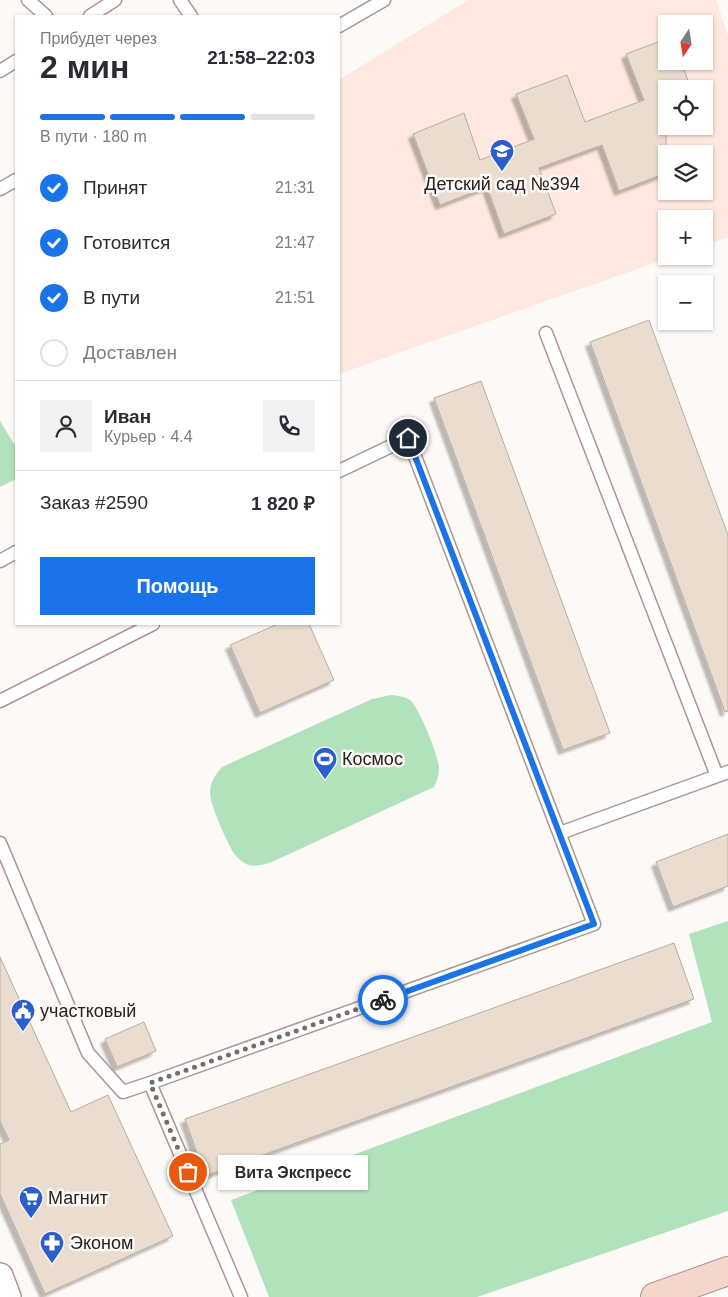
<!DOCTYPE html>
<html lang="ru">
<head>
<meta charset="utf-8">
<style>
  :root { --surface:#fff; --page:#f2f2f3; --text:#2b2b33; --muted:#7c7c81; --line:#e1e1e2; --accent:#1a73e8 }
  body { margin:0; font-family:Arial,sans-serif; background:var(--page); color:var(--text); height:100vh; display:flex; flex-direction:column; font-size:19px; white-space:nowrap }
  * { box-sizing:border-box; margin:0 }
  p { font-size:16px; color:var(--muted) }
  .icon { flex:none; width:28px; height:28px; fill:none; stroke:currentColor; stroke-width:2; stroke-linecap:round; stroke-linejoin:round }
  .map { position:relative; flex:1; overflow:hidden }
  .panel { position:absolute; left:15px; top:15px; width:325px; height:610px; display:flex; flex-direction:column; background:var(--surface); border-radius:0px; box-shadow:0 1px 4px #0004 }
  .panel>* { flex:none }
  .needle { width:32px; rotate:192deg }
  .buttons { position:absolute; left:658px; top:15px; display:grid; gap:10px }
  .buttons a { display:grid; place-items:center; width:55px; height:55px; border-radius:0px; background:var(--surface); box-shadow:0 1px 4px #0004; font-size:25px }
  .pin { position:absolute; display:grid; place-items:center; width:42px; height:42px; color:#fff; margin:-21px; border:2px solid #fff; border-radius:50%; box-shadow:0 1px 5px #0007 }
  .courier { position:absolute; display:grid; place-items:center; width:50px; height:50px; margin:-25px; border:4px solid #1a73e8; border-radius:50%; background:#fff; color:#222; box-shadow:0 1px 6px #0007 }
  .bubble { position:absolute; height:35px; border-radius:0px; background:var(--surface); box-shadow:0 1px 4px #0004; font-size:16px; font-weight:700; line-height:35px; text-align:center }
  .head em { font-style:normal; font-weight:700 }
  .head div { display:flex; flex-direction:column-reverse }
  .head { display:flex; align-items:center; justify-content:space-between; height:85px; padding:0 25px }
  h1 { font-size:32px; font-weight:700; line-height:38px }
  .bar { display:grid; grid-template-columns:repeat(4,1fr); gap:8px 5px; align-content:center; height:60px; padding:0 25px }
  .bar i { height:6px; border-radius:4px; background:var(--line) }
  .bar .active { background:var(--accent) }
  .bar p { grid-column:span 4 }
  .line { display:flex; align-items:center; gap:12px; padding:0 25px; border-top:1px solid var(--line) }
  .line div { flex:1 }
  .round { display:grid; place-items:center; flex:none; width:52px; height:52px; border-radius:0px; background:var(--page) }
  ol { padding:0 25px; list-style:none }
  li { display:flex; align-items:center; gap:15px; height:55px }
  li p { margin-inline-start:auto }
  li .icon { padding:5px; border-radius:50%; background:var(--accent); color:#fff; stroke-width:4 }
  li:last-child { color:var(--muted) }
  li i { width:28px; height:28px; border:2px solid var(--line); border-radius:50% }
  .button { display:flex; gap:10px; margin-top:auto; padding:10px 25px }
  .button a { flex:1; height:58px; border-radius:0px; background:var(--accent); color:#fff; font-size:20px; font-weight:700; line-height:58px; text-align:center }
  .map>svg:first-child { display:block }
  .built { fill:#fee8df; fill-rule:evenodd }
  .green { fill:#b2e2bc }
  .building { fill:#eaddcf; stroke:#b9ac9f; filter:url(#shadow) }
  .lines { fill:none; stroke-linecap:round; stroke-linejoin:round }
  .lane-casing { stroke:#a99791; stroke-width:15 }
  .street-casing { stroke:#a99791; stroke-width:28 }
  .secondary-casing { stroke:#a99791; stroke-width:30 }
  .lane { stroke:#fff; stroke-width:12 }
  .street { stroke:#fff; stroke-width:25 }
  .secondary { stroke:#f3d6cc; stroke-width:28 }
  .done { stroke:#736d6b; stroke-width:5; stroke-dasharray:0 9 }
  .route { stroke:#1a73e8; stroke-width:6 }
  .labels { text-anchor:middle; stroke-width:5; stroke-linejoin:round; paint-order:stroke }
  .poi-label { font-size:18px; fill:#29221f; stroke:#fdf9f7; text-anchor:start }
</style>
</head>
<body>
<div class="map">
<svg width="728" height="1297" viewBox="0 0 728 1297">
  <defs>
    <filter id="shadow"><feDropShadow dx="-4.5" dy="4.5" stdDeviation="1" flood-color="#0004"/></filter>
  </defs>
  <rect width="100%" height="100%" fill="#fdf9f7"/>
  <path class="built" d="M468 0H716L728 36V237L704 246V219H666V256H674L339 374V80ZM666 24H704V61H666ZM666 89H704V126H666ZM666 154H704V191H666Z"/>
  <path class="green" d="M0 421 16 447V479L0 487Z
    M391 695C398 696 405 696 410 700 419 707 439 757 439 768 439 775 437 781 434 787L272 862C264 864 256 867 249 865 244 864 239 859 236 856 229 848 210 804 210 794 210 782 215 775 222 767L372 699Z
    M728 921V1211L477 1297H269L231 1200 712 1022 689 934Z"/>
  <path class="building" d="M666 39V61H681L691 89H666V173L619 191 602 145 539 168 556 214 504 234 487 187 440 205 413 134 464 113 480 160 534 139 516 94 567 75 585 122 644 100 626 54Z
    M649 320 728 535V711L725 712 590 342Z
    M481 381 610 733 563 750 434 398Z
    M278 624H309L334 680 260 713 230 645Z
    M728 834V886L673 907 656 862Z
    M674 943 694 999 205 1176 185 1119Z
    M0 957 71 1112 108 1095 173 1236 45 1294 0 1194V1144L9 1140 0 1121Z
    M144 1022 156 1051 117 1067 105 1039Z"/>
  <g class="lines">
    <defs>
      <path id="lane" d="M28 0 46 16
        M180 0 191 16
        M90 16 115 0
        M339 26 384 0
        M0 71 16 61
        M0 189 16 180
        M546 333 717 776
        M0 561 16 552
        M0 701 153 624
        M560 833 728 772
        M0 843 88 1053 123 1092 150 1083 241 1297
        M150 1083 594 924 408 438 339 471"/>
      <path id="street" d="M0 1276 8 1297"/>
      <path id="secondary" d="M655 1297 728 1271"/>
    </defs>
    <use href="#lane" class="lane-casing"/>
    <use href="#street" class="street-casing"/>
    <use href="#secondary" class="secondary-casing"/>
    <use href="#lane" class="lane"/>
    <use href="#street" class="street"/>
    <use href="#secondary" class="secondary"/>
  </g>
  <g class="lines">
    <path class="done" d="M188 1172 150 1083 383 1000"/>
    <path class="route" d="M383 1000 594 924 408 438"/>
  </g>
  <defs>
    <symbol id="school-pin" viewBox="-11 -11 22 30"><path d="M0 17L-7.5 6A9.5 9.5 0 1 1 7.5 6Z" fill="#2a5ecd" stroke="#fdf9f7"/><path d="M0-5L7-2L0 1L-7-2ZM-4 1L0 2.5L4 1V4Q0 6-4 4Z" fill="#fff"/></symbol>
    <symbol id="stadium-pin" viewBox="-11 -11 22 30"><path d="M0 17L-7.5 6A9.5 9.5 0 1 1 7.5 6Z" fill="#2a5ecd" stroke="#fdf9f7"/><path d="M0-5a6.5 5 0 1 0 0 10a6.5 5 0 1 0 0-10ZM-3.5-1.8h7v3.6h-7Z" fill="#fff"/></symbol>
    <symbol id="civic-pin" viewBox="-11 -11 22 30"><path d="M0 17L-7.5 6A9.5 9.5 0 1 1 7.5 6Z" fill="#2a5ecd" stroke="#fdf9f7"/><path d="M-.6-6.5H3V-4.5H.6V-3L4-1V1h2V6H-6V1h2V-1L-.6-3ZM-1.2 2.5V6h2.4V2.5Z" fill="#fff"/></symbol>
    <symbol id="supermarket-pin" viewBox="-11 -11 22 30"><path d="M0 17L-7.5 6A9.5 9.5 0 1 1 7.5 6Z" fill="#2a5ecd" stroke="#fdf9f7"/><path d="M-6-5.5h2.5l.6 2H6L4.5 2H-2.5L-4.4-4H-6ZM-1.5 3.2a1.3 1.3 0 1 0 .1 0ZM3 3.2a1.3 1.3 0 1 0 .1 0Z" fill="#fff"/></symbol>
    <symbol id="pharmacy-pin" viewBox="-11 -11 22 30"><path d="M0 17L-7.5 6A9.5 9.5 0 1 1 7.5 6Z" fill="#2a5ecd" stroke="#fdf9f7"/><path d="M-2-6h4v4h4v4h-4v4h-4v-4h-4v-4h4Z" fill="#fff"/></symbol>
  </defs>
  <g fill-rule="evenodd">
    <use href="#school-pin" x="488" y="137" width="28" height="38"/>
    <use href="#stadium-pin" x="311" y="745" width="28" height="38"/>
    <use href="#civic-pin" x="9" y="997" width="28" height="38"/>
    <use href="#supermarket-pin" x="17" y="1184" width="28" height="38"/>
    <use href="#pharmacy-pin" x="38" y="1229" width="28" height="38"/>
  </g>
  <g class="labels">
    <g class="poi-label">
      <text x="502" y="190" text-anchor="middle">Детский сад №394</text>
      <text x="342" y="765">Космос</text>
      <text x="40" y="1017">участковый</text>
      <text x="48" y="1204">Магнит</text>
      <text x="70" y="1249">Эконом</text>
    </g>
  </g>
</svg>
<div class="buttons">
<a><svg class="needle" viewBox="-14 -14 28 28"><path d="M0-13l5 13h-10z" fill="#e53935"/><path d="M0 13l5-13h-10z" fill="#7c7c81"/></svg></a>
<a><svg class="icon" aria-label="locate" viewBox="0 0 24 24"><circle cx="12" cy="12" r="6"/><path d="M12 2v4M12 18v4M2 12h4M18 12h4"/></svg></a>
<a><svg class="icon" aria-label="layers" viewBox="0 0 24 24"><path d="M12 4l9 5-9 5-9-5zM3 14l9 5 9-5"/></svg></a>
<a>+</a>
<a>−</a>
</div>
<div class="pin" style="left:188px;top:1172px;background:#ea580c"><svg class="icon" aria-label="bag" viewBox="0 0 24 24"><path d="M5 8h14l-1 12H6zM9 8a3 3 0 0 1 6 0"/></svg></div>
<div class="pin" style="left:408px;top:438px;background:#1f2937"><svg class="icon" aria-label="home" viewBox="0 0 24 24"><path d="M3 11l9-7 9 7M6 9v11h12V9"/></svg></div>
<div class="courier" style="left:383px;top:1000px"><svg class="icon" aria-label="bike" viewBox="0 0 24 24"><circle cx="6" cy="16" r="4"/><circle cx="18" cy="16" r="4"/><path d="M6 16l4-8h5l3 8M10 8l3 8H6M13 5h3"/></svg></div>
<div class="bubble" style="left:218px;top:1155px;width:150px">Вита Экспресс</div>
<section class="panel">
<div class="head"><div><h1>2 мин</h1><p>Прибудет через</p></div><em>21:58–22:03</em></div>
<div class="bar"><i class="active"></i><i class="active"></i><i class="active"></i><i></i><p>В пути · 180 m</p></div>
<ol>
<li><svg class="icon" aria-label="check" viewBox="0 0 24 24"><path d="M5 12l5 5 9-10"/></svg>Принят<p>21:31</p></li>
<li><svg class="icon" aria-label="check" viewBox="0 0 24 24"><path d="M5 12l5 5 9-10"/></svg>Готовится<p>21:47</p></li>
<li><svg class="icon" aria-label="check" viewBox="0 0 24 24"><path d="M5 12l5 5 9-10"/></svg>В пути<p>21:51</p></li>
<li><i></i>Доставлен</li>
</ol>
<div class="line" style="height:90px"><a class="round"><svg class="icon" aria-label="person" viewBox="0 0 24 24"><circle cx="12" cy="8" r="4"/><path d="M4 21q1-7 8-7t8 7"/></svg></a><div><b>Иван</b><p>Курьер · 4.4</p></div><a class="round"><svg class="icon" aria-label="phone" viewBox="0 0 24 24"><path d="M5 4h4l2 5-3 2q2 4 5 5l2-3 5 2v4C11 20 4 13 5 4z"/></svg></a></div>
<div class="line" style="height:65px"><div>Заказ #2590</div><b>1 820 ₽</b></div>
<div class="button"><a>Помощь</a></div>
</section>
</div>
</body>
</html>
